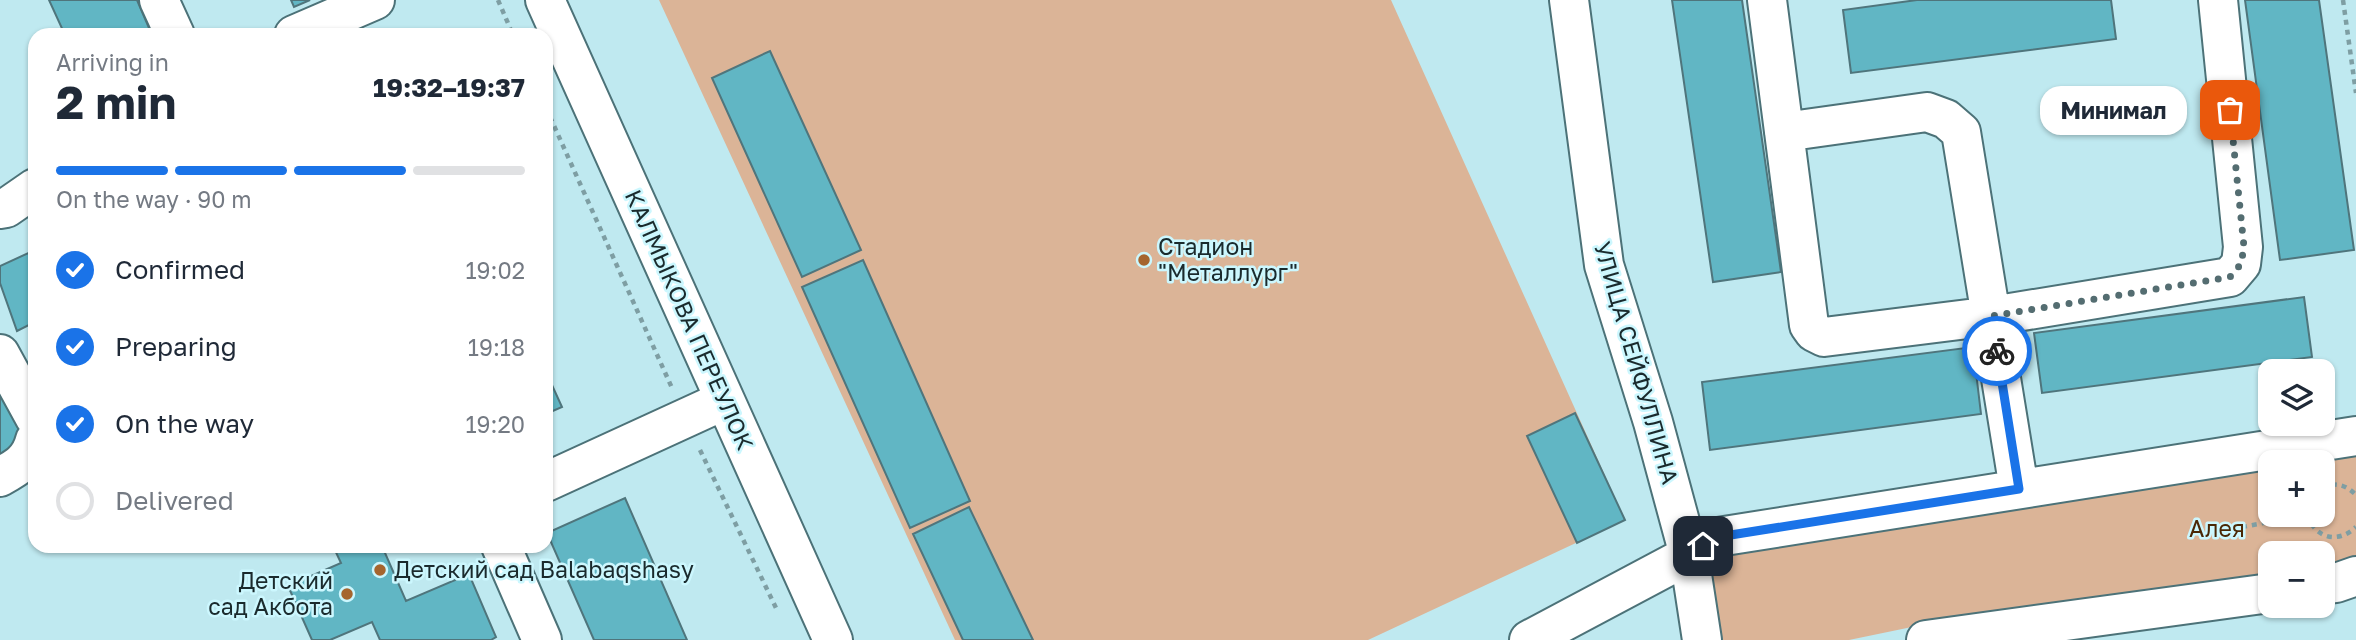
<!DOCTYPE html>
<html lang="en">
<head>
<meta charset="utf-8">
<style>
  :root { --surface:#fff; --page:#f6f6f7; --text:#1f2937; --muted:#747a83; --line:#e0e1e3; --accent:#1a73e8 }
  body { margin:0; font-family:"Golos Text",sans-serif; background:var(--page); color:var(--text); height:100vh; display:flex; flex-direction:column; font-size:26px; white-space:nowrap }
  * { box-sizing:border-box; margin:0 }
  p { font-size:23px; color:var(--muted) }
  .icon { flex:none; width:38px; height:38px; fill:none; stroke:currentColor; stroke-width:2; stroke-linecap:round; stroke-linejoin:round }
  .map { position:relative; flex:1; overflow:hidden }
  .panel { position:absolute; left:28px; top:28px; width:525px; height:525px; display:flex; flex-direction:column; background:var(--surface); border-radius:21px; box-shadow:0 2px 5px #0004 }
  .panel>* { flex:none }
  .tools { position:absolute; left:2258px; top:359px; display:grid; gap:14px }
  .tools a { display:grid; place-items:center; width:77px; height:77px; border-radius:14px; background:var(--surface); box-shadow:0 2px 5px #0004; font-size:35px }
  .pin { position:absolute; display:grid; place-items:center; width:60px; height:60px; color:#fff; margin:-30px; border-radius:14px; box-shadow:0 4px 10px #0006 }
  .courier { position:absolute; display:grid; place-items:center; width:70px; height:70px; margin:-35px; border:5px solid #1a73e8; border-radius:50%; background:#fff; color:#222; box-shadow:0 2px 9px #0007 }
  .bubble { position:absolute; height:49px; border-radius:21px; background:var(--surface); box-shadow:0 2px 5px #0004; font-size:23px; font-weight:700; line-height:49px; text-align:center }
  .headline em { font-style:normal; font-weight:700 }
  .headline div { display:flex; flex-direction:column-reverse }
  .headline { display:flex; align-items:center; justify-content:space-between; height:119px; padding:0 28px }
  h1 { font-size:46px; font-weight:700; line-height:52px }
  .bar { display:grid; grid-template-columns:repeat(4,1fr); gap:10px 7px; align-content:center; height:84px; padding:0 28px }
  .bar i { height:9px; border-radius:5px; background:var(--line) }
  .bar .current { background:var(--accent) }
  .bar p { grid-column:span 4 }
  ol { padding:0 28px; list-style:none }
  li { display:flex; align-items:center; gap:21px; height:77px }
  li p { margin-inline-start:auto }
  li .icon { padding:7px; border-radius:50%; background:var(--accent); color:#fff; stroke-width:4 }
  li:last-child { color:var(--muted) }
  li i { width:38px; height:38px; border:4px solid var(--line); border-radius:50% }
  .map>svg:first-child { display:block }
  .green { fill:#dbb497 }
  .building { fill:#61b6c4; stroke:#4f757c; stroke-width:2 }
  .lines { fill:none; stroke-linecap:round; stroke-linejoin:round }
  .minor-casing { stroke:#4c7278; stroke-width:42 }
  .path { stroke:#7e9ea3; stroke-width:4.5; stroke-dasharray:5 5; stroke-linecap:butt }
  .minor { stroke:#fff; stroke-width:38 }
  .done { stroke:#546d71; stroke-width:7; stroke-dasharray:0 12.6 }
  .route { stroke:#1a73e8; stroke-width:9 }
  .poi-dot { fill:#a5652e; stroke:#ccf7fe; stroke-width:2.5 }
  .labels { text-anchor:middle; stroke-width:5; stroke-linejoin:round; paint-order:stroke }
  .poi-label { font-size:23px; fill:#1a2a2d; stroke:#ccf7fe; text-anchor:start }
  .street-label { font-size:23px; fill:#1a2a2d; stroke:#ccf7fe }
  .park-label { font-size:23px; fill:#4a2705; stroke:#ccf7fe }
</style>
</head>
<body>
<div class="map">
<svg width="2356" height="640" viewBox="0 0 2356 640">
  <rect width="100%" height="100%" fill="#bfe9f0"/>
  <path class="green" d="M659 0H1391L1625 520 1368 640H955Z
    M2356 455V557L2337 566 2322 568V553H2270V575L1936 622 1849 640H1711L1704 558 2270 468V514H2322V462H2310Z"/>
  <path class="building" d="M49 0H137L152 35H65Z
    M291 0H310L294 7Z
    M1672 0H1742L1781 272 1713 282Z
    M1917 0H2111L2116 39 1851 73 1843 10Z
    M2245 0H2319L2354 250 2280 260Z
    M770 51 861 250 802 277 712 78Z
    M35 250V322L17 331 0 283V266Z
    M863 260 970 501 910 528 802 287Z
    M2304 297 2312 357 2042 393 2034 333Z
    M1973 347 1981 414 1710 450 1702 382Z
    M546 372 562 407 546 414Z
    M0 382 29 446 0 459Z
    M1575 413 1625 520 1577 543 1527 436Z
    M625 498 687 640H594L547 533Z
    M969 507 1033 640H963L913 534Z
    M333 546H382L406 601 469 574 496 637 491 640H380L372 622 330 640H312L288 586 341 563Z"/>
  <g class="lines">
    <defs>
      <path id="minor" d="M159 0 175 35
        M545 0 833 640
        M1569 0 1604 265 1653 422 1689 555 1702 640
        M1767 0 1809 325 1814 332 1824 337 1992 316 2230 277 2241 264 2243 247 2218 0
        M294 35 375 0
        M1784 132 1927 112 1946 119 1961 132 2019 489
        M0 209 6 208 35 188
        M0 354 35 418
        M0 477C18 467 30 460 35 440
        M546 482 725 400
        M501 546 542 640
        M2322 585 2336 583 2356 576
        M1529 640 1689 555 1718 537 2356 436
        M1926 640 2270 593"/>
    </defs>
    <use href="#minor" class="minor-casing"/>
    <path class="path" d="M498 0 513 35
      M2343 0 2356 93
      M546 108 672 388
      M700 450 778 612
      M2322 487C2336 482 2346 485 2356 495
      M2307 515C2316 539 2338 544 2356 527
      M2242 527 2307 515"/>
    <use href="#minor" class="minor"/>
  </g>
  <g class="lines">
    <path class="done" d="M1997 351 1992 316 2230 277 2241 264 2244 247 2230 110"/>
    <path class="route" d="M1703 546 1718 537 2019 489 1997 351"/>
  </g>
  <g class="poi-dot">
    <circle cx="1144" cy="260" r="7"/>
    <circle cx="380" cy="570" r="7"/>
    <circle cx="347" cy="594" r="7"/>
  </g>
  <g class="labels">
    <g class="poi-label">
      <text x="1158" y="255">Стадион<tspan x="1158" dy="26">"Металлург"</tspan></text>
      <text x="394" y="578">Детский сад Balabaqshasy</text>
      <text x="333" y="589" text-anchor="end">Детский<tspan x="333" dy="26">сад Акбота</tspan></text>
    </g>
    <g class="street-label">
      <text transform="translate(689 320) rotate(66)" y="8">КАЛМЫКОВА ПЕРЕУЛОК</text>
      <text transform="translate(1636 363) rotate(74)" y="8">УЛИЦА СЕЙФУЛЛИНА</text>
    </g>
    <g class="park-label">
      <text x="2217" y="537">Алея</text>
    </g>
  </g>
</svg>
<div class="tools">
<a><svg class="icon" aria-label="layers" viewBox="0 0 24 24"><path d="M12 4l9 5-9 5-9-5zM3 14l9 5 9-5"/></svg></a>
<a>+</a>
<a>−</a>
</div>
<div class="pin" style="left:2230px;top:110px;background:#ea580c"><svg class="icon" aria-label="bag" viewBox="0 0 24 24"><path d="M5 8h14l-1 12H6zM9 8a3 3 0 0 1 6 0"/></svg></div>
<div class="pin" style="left:1703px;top:546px;background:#1f2937"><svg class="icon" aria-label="home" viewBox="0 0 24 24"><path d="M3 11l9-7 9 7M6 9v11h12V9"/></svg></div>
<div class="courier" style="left:1997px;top:351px"><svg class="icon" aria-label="bike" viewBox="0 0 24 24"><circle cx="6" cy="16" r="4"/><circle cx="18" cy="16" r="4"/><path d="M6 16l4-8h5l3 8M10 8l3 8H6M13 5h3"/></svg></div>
<div class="bubble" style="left:2040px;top:86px;width:147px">Минимал</div>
<section class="panel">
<div class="headline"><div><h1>2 min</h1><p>Arriving in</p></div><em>19:32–19:37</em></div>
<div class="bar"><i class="current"></i><i class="current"></i><i class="current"></i><i></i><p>On the way · 90 m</p></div>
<ol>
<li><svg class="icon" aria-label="check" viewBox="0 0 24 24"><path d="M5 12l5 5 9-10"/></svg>Confirmed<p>19:02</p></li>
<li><svg class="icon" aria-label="check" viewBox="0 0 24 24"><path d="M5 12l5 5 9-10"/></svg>Preparing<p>19:18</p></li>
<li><svg class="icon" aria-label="check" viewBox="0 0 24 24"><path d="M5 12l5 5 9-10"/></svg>On the way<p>19:20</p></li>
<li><i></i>Delivered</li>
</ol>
</section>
</div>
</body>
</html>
